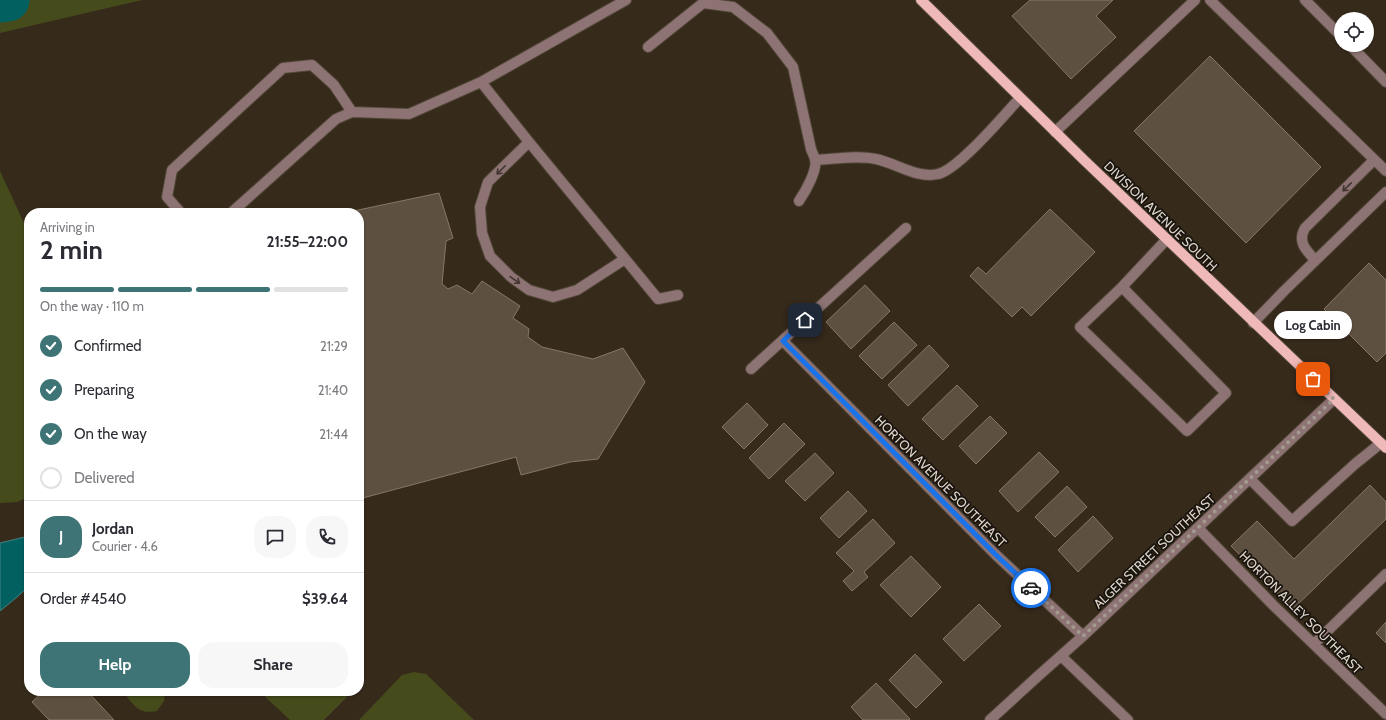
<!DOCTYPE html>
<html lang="en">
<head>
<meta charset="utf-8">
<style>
  :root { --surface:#fff; --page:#f7f7f7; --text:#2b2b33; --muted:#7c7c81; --line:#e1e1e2; --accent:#3e7475 }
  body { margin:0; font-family:Cabin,sans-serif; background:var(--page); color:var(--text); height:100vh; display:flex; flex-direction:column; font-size:15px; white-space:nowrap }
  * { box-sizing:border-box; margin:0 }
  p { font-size:13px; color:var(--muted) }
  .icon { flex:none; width:22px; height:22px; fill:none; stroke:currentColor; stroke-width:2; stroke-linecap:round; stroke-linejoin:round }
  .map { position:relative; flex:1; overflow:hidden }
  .drawer { position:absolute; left:24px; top:208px; width:340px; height:488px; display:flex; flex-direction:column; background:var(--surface); border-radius:16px; box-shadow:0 1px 3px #0004 }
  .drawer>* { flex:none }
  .controls { position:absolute; left:1334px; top:12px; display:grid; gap:8px }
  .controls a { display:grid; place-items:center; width:40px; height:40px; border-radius:50%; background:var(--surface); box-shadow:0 1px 3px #0004; font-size:20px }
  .pin { position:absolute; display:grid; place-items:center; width:34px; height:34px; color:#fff; margin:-17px; border-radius:8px; box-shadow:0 2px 6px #0006 }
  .courier { position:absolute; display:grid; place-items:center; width:40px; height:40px; margin:-20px; border:3px solid #1a73e8; border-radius:50%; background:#fff; color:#222; box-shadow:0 1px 5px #0007 }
  .bubble { position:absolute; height:28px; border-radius:14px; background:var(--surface); box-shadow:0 1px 3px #0004; font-size:13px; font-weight:700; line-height:28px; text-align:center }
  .head em { font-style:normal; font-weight:700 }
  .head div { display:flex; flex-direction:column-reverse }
  .head { display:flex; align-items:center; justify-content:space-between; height:68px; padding:0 16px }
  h1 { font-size:26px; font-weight:700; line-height:30px }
  .bar { display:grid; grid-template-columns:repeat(4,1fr); gap:6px 4px; align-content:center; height:48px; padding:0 16px }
  .bar i { height:5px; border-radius:3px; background:var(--line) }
  .bar .active { background:var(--accent) }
  .bar p { grid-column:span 4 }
  .line { display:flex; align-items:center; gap:10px; padding:0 16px; border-top:1px solid var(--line) }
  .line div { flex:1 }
  .round { display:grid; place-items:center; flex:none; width:42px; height:42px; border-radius:16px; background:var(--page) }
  ol { padding:0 16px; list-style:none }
  li { display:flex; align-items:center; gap:12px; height:44px }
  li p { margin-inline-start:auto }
  li .icon { padding:4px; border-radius:50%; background:var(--accent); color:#fff; stroke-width:4 }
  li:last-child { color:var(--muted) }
  li i { width:22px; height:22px; border:2px solid var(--line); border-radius:50% }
  .primary-button { display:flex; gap:8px; margin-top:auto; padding:8px 16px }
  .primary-button a { flex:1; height:46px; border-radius:16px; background:var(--accent); color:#fff; font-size:16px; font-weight:700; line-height:46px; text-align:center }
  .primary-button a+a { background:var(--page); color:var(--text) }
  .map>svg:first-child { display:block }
  .green { fill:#464b1c }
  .water { fill:#026061; stroke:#448381 }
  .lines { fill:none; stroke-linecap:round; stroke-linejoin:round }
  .river { stroke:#026061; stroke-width:43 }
  .building { fill:#5d5040; stroke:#867867 }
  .minor-casing { stroke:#514637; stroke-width:12 }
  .major-casing { stroke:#514637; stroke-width:12 }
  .minor { stroke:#8d7373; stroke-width:10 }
  .major { stroke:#efb8b9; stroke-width:10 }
  .oneway { stroke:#423531 }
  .done { stroke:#a39a8f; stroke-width:4; stroke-dasharray:0 7.2 }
  .route { stroke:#1a73e8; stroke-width:5 }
  .labels { text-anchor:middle; stroke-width:3.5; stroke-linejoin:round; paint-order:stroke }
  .street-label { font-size:13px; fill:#ded6cd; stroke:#19140d }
</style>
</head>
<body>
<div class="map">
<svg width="1386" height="720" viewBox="0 0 1386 720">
  <rect width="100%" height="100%" fill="#362a1b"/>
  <path class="green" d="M0 0H142L0 33Z
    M0 171 29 234V497L17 502 0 503Z
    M414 672 426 674 474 720H359L402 675Z
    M122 691H165L164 701 157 711C137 715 134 704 122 691Z
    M259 691H341L347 697 324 720H290Z"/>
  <path class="water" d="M29 536V586L17 597 0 611V543Z"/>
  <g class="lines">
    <path class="river" d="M0 1 8 0"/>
  </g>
  <path class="building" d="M1030 0H1113L1096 16 1116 37 1071 79 1012 16Z
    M1210 56 1321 167 1246 243 1134 131Z
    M439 193 453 238 446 241 442 284 448 289 457 285 472 294 482 281 520 306 513 318 529 329 528 337 542 347 593 359 623 348 645 382 598 459 570 462 521 475 516 457 359 499V213H344Z
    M1050 209 1095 252 1031 316 1022 307 1012 317 970 276 978 267 986 274Z
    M1369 263 1386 280V353L1377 362 1324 309Z
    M865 285 890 311 851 349 826 322Z
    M894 322 917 345 882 379 859 356Z
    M929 345 949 366 908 406 888 385Z
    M957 385 978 406 943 440 922 419Z
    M747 403 768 425 744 449 722 427Z
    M990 416 1007 433 976 464 959 446Z
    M784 423 805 444 769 479 749 458Z
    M1039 452 1059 472 1018 512 999 491Z
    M815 453 834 473 805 501 785 481Z
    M1370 485 1386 502V519L1293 609 1231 546 1257 521 1294 559Z
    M1067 486 1087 507 1055 537 1035 517Z
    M848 491 867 511 839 538 820 518Z
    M1093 516 1113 538 1078 572 1058 550Z
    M873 519 895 543 864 572 868 577 852 591 843 581 854 571 836 553Z
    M911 556 941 587 911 617 880 585Z
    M979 604 1001 626 964 661 943 639Z
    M1386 622V643L1376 633Z
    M915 654 942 682 916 708 889 680Z
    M876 683 910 719 909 720H863L851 707Z
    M44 691H87L114 720H49L32 702Z"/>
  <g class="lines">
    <defs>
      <path id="minor" d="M1210 0 1386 171
        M1305 0 1341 36
        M1350 45 1386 82
        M648 47 703 3 733 7 767 33 793 67 811 149C812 152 814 156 815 159 818 170 805 192 799 201
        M481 82 529 142 658 299 678 295
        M1055 132 1195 0
        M529 142 488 182 480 207 482 233 490 256 511 277 529 290 553 297 577 290 625 259
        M815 160C835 159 857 155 876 159 896 163 917 179 938 174 958 170 1004 115 1020 98
        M181 213 167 197 172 170 283 68 312 65 334 85 352 112
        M231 213 336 119 352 112 409 114 481 82 626 0
        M1315 260C1306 250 1297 242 1305 228L1374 160
        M1122 287 1226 393 1187 431 1080 327 1122 287 1167 239
        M1253 323 1284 291 1386 192
        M783 341 995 554 1083 636
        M751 369 906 228
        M1250 479 1292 521 1355 464 1381 443
        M1198 528 1273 605 1386 714
        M1314 644 1386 574
        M1061 656 1128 720
        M990 720 1037 677 1083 636 1334 399"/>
      <path id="major" d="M921 0 1085 161 1386 448"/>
    </defs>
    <use href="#minor" class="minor-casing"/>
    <use href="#major" class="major-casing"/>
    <use href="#minor" class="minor"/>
    <use href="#major" class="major"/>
  </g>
  <defs><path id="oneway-shaft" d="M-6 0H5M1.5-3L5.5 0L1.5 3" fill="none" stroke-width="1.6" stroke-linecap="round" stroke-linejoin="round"/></defs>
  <g class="oneway">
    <use href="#oneway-shaft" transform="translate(501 170) rotate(135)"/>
    <use href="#oneway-shaft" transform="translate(1347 187) rotate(136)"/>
    <use href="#oneway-shaft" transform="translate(515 280) rotate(35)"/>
  </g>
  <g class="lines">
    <path class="done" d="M1031 588 1083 636 1334 399 1313 379"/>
    <path class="route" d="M805 320 783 341 995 554 1031 588"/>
  </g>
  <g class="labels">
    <g class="street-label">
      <text transform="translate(1161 216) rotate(44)" y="5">DIVISION AVENUE SOUTH</text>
      <text transform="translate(941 481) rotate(45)" y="5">HORTON AVENUE SOUTHEAST</text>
      <text transform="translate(1154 551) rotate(-43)" y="5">ALGER STREET SOUTHEAST</text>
      <text transform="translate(1301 612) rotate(45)" y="5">HORTON ALLEY SOUTHEAST</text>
    </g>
  </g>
</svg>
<div class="controls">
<a><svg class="icon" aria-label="locate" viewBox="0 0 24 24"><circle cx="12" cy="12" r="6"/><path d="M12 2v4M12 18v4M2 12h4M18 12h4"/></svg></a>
</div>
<div class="pin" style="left:1313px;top:379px;background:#ea580c"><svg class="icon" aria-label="bag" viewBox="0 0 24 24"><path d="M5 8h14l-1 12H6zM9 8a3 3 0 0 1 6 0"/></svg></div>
<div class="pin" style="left:805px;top:320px;background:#1f2937"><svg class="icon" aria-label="home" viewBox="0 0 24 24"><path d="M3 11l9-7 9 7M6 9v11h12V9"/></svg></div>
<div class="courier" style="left:1031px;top:588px"><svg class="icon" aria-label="car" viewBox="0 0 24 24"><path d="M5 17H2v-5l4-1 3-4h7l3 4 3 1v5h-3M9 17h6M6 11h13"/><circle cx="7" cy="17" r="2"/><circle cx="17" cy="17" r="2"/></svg></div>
<div class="bubble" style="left:1274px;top:311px;width:78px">Log Cabin</div>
<section class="drawer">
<div class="head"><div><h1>2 min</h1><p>Arriving in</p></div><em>21:55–22:00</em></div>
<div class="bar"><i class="active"></i><i class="active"></i><i class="active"></i><i></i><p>On the way · 110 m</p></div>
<ol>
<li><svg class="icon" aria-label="check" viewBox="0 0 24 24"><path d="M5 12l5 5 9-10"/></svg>Confirmed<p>21:29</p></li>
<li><svg class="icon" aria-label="check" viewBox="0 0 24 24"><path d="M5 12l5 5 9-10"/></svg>Preparing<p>21:40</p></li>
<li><svg class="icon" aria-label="check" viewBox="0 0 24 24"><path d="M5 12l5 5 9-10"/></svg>On the way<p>21:44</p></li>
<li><i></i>Delivered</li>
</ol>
<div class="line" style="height:72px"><b class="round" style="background:var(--accent);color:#fff">J</b><div><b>Jordan</b><p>Courier · 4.6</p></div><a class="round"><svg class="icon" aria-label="chat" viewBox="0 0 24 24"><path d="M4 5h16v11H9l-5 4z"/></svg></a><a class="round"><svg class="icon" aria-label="phone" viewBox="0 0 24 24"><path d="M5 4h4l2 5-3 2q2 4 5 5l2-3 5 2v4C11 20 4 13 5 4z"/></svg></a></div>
<div class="line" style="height:52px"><div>Order #4540</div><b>$39.64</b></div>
<div class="primary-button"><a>Help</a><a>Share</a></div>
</section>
</div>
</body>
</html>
